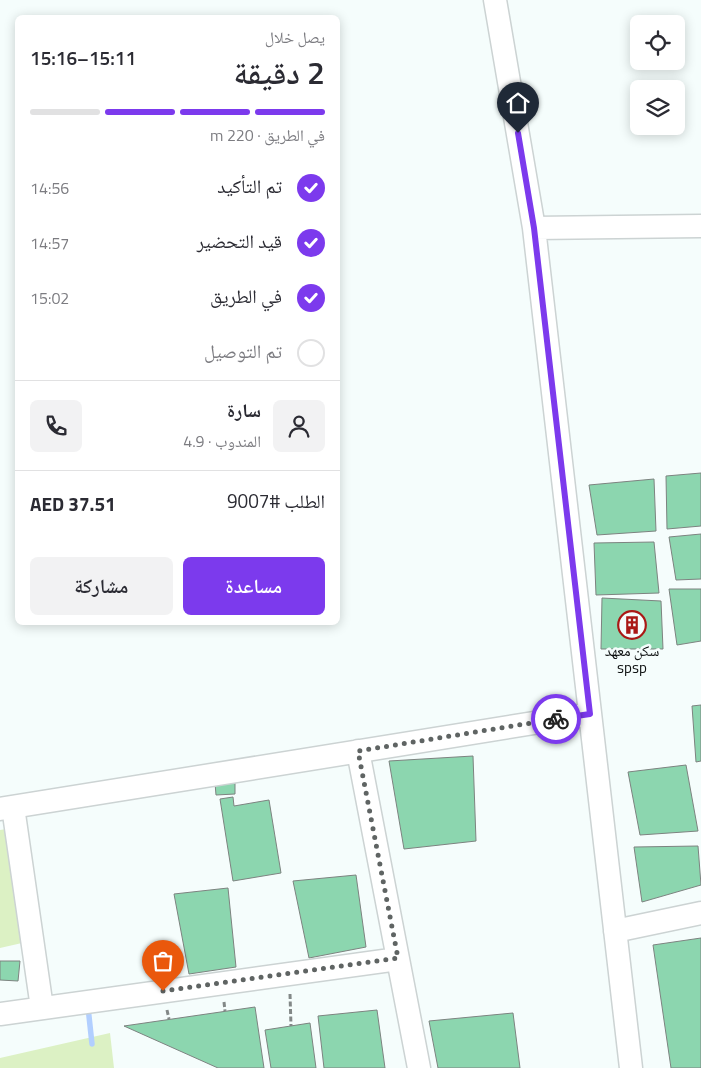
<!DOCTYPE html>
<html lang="ar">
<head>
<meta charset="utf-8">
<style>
  :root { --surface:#fff; --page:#f2f2f3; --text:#2b2b33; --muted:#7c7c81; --line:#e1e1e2; --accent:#7c3aed }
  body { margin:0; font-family:"Titillium Web","Noto Naskh Arabic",sans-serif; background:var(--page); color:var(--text); direction:rtl; height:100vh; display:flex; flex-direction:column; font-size:19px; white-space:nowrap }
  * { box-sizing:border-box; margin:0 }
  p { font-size:16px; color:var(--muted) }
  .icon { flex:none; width:28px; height:28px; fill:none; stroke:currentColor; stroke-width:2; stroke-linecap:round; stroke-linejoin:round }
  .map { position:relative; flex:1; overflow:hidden; direction:ltr }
  .details { position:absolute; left:15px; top:15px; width:325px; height:610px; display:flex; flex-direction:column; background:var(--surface); border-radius:8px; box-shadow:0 2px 12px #0003; direction:rtl }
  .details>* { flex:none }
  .buttons { position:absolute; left:630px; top:15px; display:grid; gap:10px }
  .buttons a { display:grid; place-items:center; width:55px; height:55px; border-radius:8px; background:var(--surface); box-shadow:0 2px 12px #0003; font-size:25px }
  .pin { position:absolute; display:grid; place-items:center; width:42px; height:42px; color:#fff; margin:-51px -21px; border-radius:50% 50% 50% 0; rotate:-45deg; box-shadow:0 0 5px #0007 }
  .pin .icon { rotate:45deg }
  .courier { position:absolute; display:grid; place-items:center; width:50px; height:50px; margin:-25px; border:4px solid #7c3aed; border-radius:50%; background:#fff; color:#222; box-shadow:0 1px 6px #0007 }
  .head em { font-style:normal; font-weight:600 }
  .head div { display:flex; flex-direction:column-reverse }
  .head { display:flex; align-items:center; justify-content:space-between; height:85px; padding:0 15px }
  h1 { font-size:32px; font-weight:600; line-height:38px }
  .bar { display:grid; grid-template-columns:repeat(4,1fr); gap:8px 5px; align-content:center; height:60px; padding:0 15px }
  .bar i { height:6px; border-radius:4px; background:var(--line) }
  .bar .selected { background:var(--accent) }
  .bar p { grid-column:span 4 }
  .line { display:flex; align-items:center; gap:12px; padding:0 15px; border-top:1px solid var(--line) }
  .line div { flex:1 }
  .round { display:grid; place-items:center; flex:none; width:52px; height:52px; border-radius:8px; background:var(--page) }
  ol { padding:0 15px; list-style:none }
  li { display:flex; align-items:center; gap:15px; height:55px }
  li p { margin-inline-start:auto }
  li .icon { padding:5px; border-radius:50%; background:var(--accent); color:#fff; stroke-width:4 }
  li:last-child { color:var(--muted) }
  li i { width:28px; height:28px; border:2px solid var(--line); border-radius:50% }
  .cta { display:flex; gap:10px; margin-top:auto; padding:10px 15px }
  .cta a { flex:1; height:58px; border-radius:8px; background:var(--accent); color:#fff; font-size:20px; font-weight:600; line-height:58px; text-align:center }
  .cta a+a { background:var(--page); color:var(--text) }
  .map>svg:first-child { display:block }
  .green { fill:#dcf1c4 }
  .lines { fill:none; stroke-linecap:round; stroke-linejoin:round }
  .stream { stroke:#b2cfff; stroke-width:5.5 }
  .building { fill:#8cd6af; stroke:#7d8380 }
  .minor-casing { stroke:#ccd3d3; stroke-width:25 }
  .path { stroke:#828887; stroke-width:3; stroke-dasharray:5 2.5; stroke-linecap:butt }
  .minor { stroke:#fff; stroke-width:22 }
  .done { stroke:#5f6463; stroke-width:5; stroke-dasharray:0 9 }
  .route { stroke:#7c3aed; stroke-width:6 }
  .labels { text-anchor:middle; stroke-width:5; stroke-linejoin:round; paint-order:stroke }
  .poi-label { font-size:15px; fill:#0e1111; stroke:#f5fdfc }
</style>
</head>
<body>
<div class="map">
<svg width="701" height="1068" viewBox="0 0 701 1068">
  <rect width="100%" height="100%" fill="#f5fdfc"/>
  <path class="green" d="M7 829 22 943 0 948V830Z
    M110 1033 114 1068H0V1058Z"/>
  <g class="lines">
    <path class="stream" d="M88 1007 92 1044"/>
  </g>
  <path class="building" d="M701 473V526L667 529 666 476Z
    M654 479 656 531 597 535 589 485Z
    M701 534V579L676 580 669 537Z
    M654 542 659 593 596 595 594 543Z
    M669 589H701V641L677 645Z
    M602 598 661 601 663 649H601Z
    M701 705V761L696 762 692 706Z
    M473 756 476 841 404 849 389 761Z
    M686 765 698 831 640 835 628 772Z
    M235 782V794L216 795 215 783Z
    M233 797 234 806 269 800 281 873 233 881 220 799Z
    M698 846 701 885 642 902 634 847Z
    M356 875 366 947 309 958 293 881Z
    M228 888 236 967 189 974 174 894Z
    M701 938V1068H671L653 945Z
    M0 961H20L18 981 0 980Z
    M255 1007 264 1068H218L124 1026Z
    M377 1010 385 1068H324L318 1016Z
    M513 1013 520 1068H438L429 1021Z
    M310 1023 316 1068H271L265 1030Z"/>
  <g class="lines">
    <defs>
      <path id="minor" d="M495 0 534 228 631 1068
        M534 228 701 226
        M358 751 419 1068
        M13 807 42 1008
        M0 809 590 714
        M615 931 701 913
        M0 1014 398 959"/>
    </defs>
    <use href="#minor" class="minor-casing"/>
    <path class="path" d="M290 994 291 1026
      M224 1002 225 1011
      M167 1010 169 1019"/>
    <use href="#minor" class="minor"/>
  </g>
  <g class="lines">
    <path class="done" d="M163 991 398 958 358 751 556 719"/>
    <path class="route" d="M518 133 534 228 590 714 556 719"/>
  </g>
  <defs>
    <symbol id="building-ring" viewBox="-11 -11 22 22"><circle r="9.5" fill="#f5fdfc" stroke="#aa1815" stroke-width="1.5"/><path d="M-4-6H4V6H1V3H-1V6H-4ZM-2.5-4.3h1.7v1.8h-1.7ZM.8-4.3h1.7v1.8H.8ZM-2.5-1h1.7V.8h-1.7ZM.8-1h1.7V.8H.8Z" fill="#aa1815"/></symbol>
  </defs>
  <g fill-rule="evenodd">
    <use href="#building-ring" x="616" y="609" width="32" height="32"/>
  </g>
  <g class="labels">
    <g class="poi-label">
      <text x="632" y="656">سكن معهد<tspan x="632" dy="17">spsp</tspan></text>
    </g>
  </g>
</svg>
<div class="buttons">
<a><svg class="icon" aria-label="locate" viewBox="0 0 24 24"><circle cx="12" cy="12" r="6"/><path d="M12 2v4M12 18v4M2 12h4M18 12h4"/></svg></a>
<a><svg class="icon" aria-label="layers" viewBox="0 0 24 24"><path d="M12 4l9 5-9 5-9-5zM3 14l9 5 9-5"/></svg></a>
</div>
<div class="pin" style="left:163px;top:991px;background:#ea580c"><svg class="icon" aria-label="bag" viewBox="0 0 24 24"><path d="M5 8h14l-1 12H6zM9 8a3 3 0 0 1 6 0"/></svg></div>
<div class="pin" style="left:518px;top:133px;background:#1f2937"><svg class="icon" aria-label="home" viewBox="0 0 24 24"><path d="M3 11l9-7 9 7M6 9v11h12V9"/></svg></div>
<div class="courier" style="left:556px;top:719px"><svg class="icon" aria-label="bike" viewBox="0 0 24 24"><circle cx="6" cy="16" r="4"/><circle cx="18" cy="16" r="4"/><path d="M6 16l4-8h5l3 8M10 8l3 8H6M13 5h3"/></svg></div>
<section class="details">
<div class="head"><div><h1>2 دقيقة</h1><p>يصل خلال</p></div><em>15:11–15:16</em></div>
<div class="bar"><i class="selected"></i><i class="selected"></i><i class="selected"></i><i></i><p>في الطريق · 220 m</p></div>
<ol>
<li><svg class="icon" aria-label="check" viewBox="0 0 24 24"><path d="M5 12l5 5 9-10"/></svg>تم التأكيد<p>14:56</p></li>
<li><svg class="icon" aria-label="check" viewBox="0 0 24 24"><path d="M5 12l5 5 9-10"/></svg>قيد التحضير<p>14:57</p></li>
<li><svg class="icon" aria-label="check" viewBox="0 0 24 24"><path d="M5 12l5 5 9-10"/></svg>في الطريق<p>15:02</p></li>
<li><i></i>تم التوصيل</li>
</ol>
<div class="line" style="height:90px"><a class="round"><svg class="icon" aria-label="person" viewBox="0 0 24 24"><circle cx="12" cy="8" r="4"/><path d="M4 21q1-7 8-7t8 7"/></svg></a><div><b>سارة</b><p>المندوب · 4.9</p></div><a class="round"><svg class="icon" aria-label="phone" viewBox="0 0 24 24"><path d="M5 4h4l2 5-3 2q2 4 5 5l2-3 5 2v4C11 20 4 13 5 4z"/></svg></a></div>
<div class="line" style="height:65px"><div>الطلب #9007</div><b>AED 37.51</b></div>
<div class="cta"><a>مساعدة</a><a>مشاركة</a></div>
</section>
</div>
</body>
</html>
